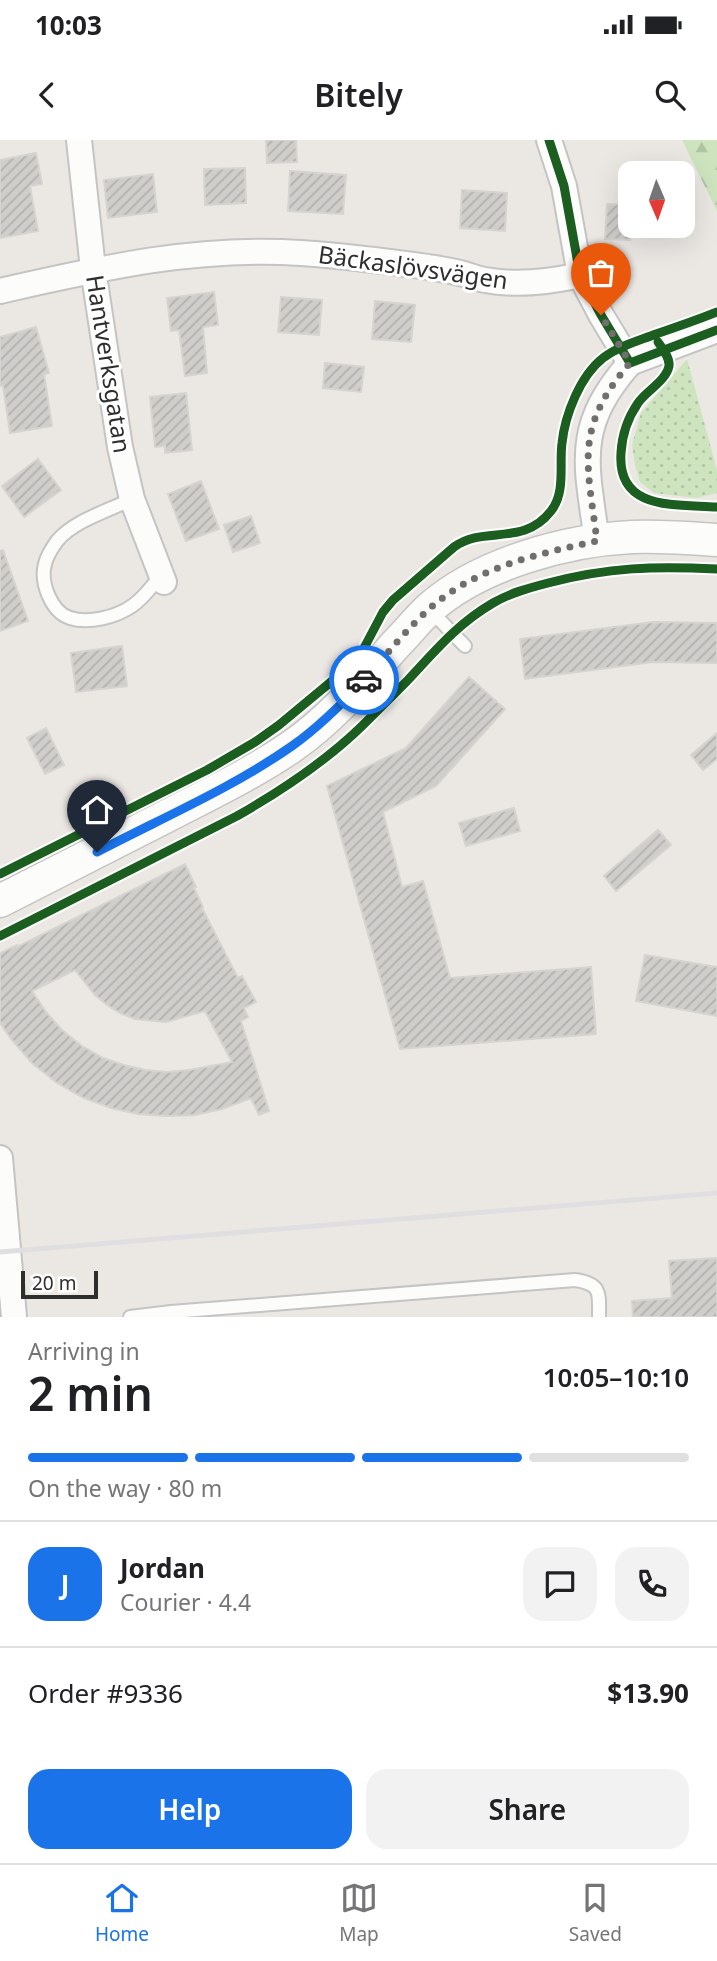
<!DOCTYPE html>
<html lang="en">
<head>
<meta charset="utf-8">
<style>
  :root { --surface:#fff; --page:#f2f2f2; --text:#202124; --muted:#757577; --line:#e0e0e0; --accent:#1a73e8 }
  body { margin:0; font-family:"Noto Sans",sans-serif; background:var(--page); color:var(--text); height:100vh; display:flex; flex-direction:column; font-size:26px; white-space:nowrap }
  * { box-sizing:border-box; margin:0 }
  p { font-size:23px; color:var(--muted) }
  .icon { flex:none; width:38px; height:38px; fill:none; stroke:currentColor; stroke-width:2; stroke-linecap:round; stroke-linejoin:round }
  .map { position:relative; height:1177px; overflow:hidden }
  .drawer { display:flex; flex-direction:column; background:var(--surface); flex:1 }
  .drawer>* { flex:none }
  .needle { width:46px; rotate:178deg }
  .buttons { position:absolute; left:618px; top:21px; display:grid; gap:14px }
  .buttons a { display:grid; place-items:center; width:77px; height:77px; border-radius:14px; background:var(--surface); box-shadow:0 7px 28px #0002; font-size:35px }
  .scale { position:absolute; left:21px; bottom:18px; width:77px; box-sizing:border-box; padding-left:7px; border:4px solid #2e2e2e; border-top:0; font-size:19px; line-height:24px; white-space:nowrap; color:#2e2e2e; -webkit-text-stroke:5px #fff; paint-order:stroke }
  .pin { position:absolute; display:grid; place-items:center; width:60px; height:60px; color:#fff; margin:-72px -30px; border-radius:50% 50% 50% 0; rotate:-45deg; box-shadow:0 0 7px #0007 }
  .pin .icon { rotate:45deg }
  .courier { position:absolute; display:grid; place-items:center; width:70px; height:70px; margin:-35px; border:5px solid #1a73e8; border-radius:50%; background:#fff; color:#222; box-shadow:0 2px 9px #0007 }
  .summary em { font-style:normal; font-weight:600 }
  .summary div { display:flex; flex-direction:column-reverse }
  .summary { display:flex; align-items:center; justify-content:space-between; height:119px; padding:0 28px }
  h1 { font-size:46px; font-weight:600; line-height:52px }
  .bar { display:grid; grid-template-columns:repeat(4,1fr); gap:10px 7px; align-content:center; height:84px; padding:0 28px }
  .bar i { height:9px; border-radius:5px; background:var(--line) }
  .bar .active { background:var(--accent) }
  .bar p { grid-column:span 4 }
  .line { display:flex; align-items:center; gap:18px; padding:0 28px; border-top:2px solid var(--line) }
  .line div { flex:1 }
  .round { display:grid; place-items:center; flex:none; width:74px; height:74px; border-radius:21px; background:var(--page) }
  .primary-button { display:flex; gap:14px; margin-top:auto; padding:14px 28px }
  .primary-button a { flex:1; height:80px; border-radius:21px; background:var(--accent); color:#fff; font-size:28px; font-weight:600; line-height:80px; text-align:center }
  .primary-button a+a { background:var(--page); color:var(--text) }
  .status { display:flex; justify-content:space-between; align-items:center; height:49px; padding:0 35px; background:var(--surface); direction:ltr }
  .status svg { height:19px; fill:currentColor }
  header { display:flex; justify-content:space-between; align-items:center; height:91px; padding:0 28px; background:var(--surface); font-size:32px; font-weight:600 }
  .tabs { display:flex; justify-content:space-around; align-items:center; height:98px; border-top:2px solid var(--line); background:var(--surface); font-size:19px; color:var(--muted) }
  .tabs a { display:grid; justify-items:center; gap:4px }
  .tabs .active { color:var(--accent) }
  .map>svg:first-child { display:block }
  .grass { fill:url(#grass-dots) }
  .forest { fill:url(#forest-firs) }
  .building { fill:url(#building-hatch); stroke:#d6d4d0; stroke-width:2; fill-rule:evenodd }
  .lines { fill:none; stroke-linecap:round; stroke-linejoin:round }
  .service-casing { stroke:#c5c4c4; stroke-width:16 }
  .minor-casing { stroke:#c5c4c4; stroke-width:28 }
  .tertiary-casing { stroke:#c5c4c4; stroke-width:35 }
  .service { stroke:#fcfcfb; stroke-width:12 }
  .minor { stroke:#fcfcfb; stroke-width:24 }
  .tertiary { stroke:#fcfcfb; stroke-width:32 }
  .rail { stroke:#dfdfe1; stroke-width:5 }
  .cycleway-casing { stroke:#fff; stroke-width:13 }
  .cycleway { stroke:#1b5e20; stroke-width:9 }
  .done { stroke:#706f6e; stroke-width:7; stroke-dasharray:0 12.6 }
  .route { stroke:#1a73e8; stroke-width:9 }
  .labels { text-anchor:middle; stroke-width:6; stroke-linejoin:round; paint-order:stroke }
  .street-label { font-size:24px; fill:#2e2e2e; stroke:#fff }
</style>
</head>
<body>
<div class="status"><b>10:03</b><svg viewBox="0 0 49 12"><path d="M0 12V9h3v3zM5 12V6h3v6zM10 12V3h3v9zM15 12V0h3v12zM26 1h20v11H26zM47 4h2v5h-2z"/></svg></div>
<header><svg class="icon" aria-label="back" viewBox="0 0 24 24"><path d="M15 5l-7 7 7 7"/></svg>Bitely<svg class="icon" aria-label="search" viewBox="0 0 24 24"><circle cx="10" cy="10" r="6"/><path d="M15 15l6 6"/></svg></header>
<div class="map">
<svg width="717" height="1177" viewBox="0 0 717 1177">
  <defs>
    <pattern id="grass-dots" width="8" height="8" patternUnits="userSpaceOnUse" patternTransform="scale(1.75)"><rect width="8" height="8" fill="#cde4bf"/><path d="M2 2h.1M6 6h.1" fill="none" stroke="#b0c4a4" stroke-width="1.8" stroke-linecap="round"/></pattern>
    <pattern id="forest-firs" width="22" height="20" patternUnits="userSpaceOnUse" patternTransform="scale(1.75)"><rect width="22" height="20" fill="#cde4bf"/><path d="M5 1l3.5 6h-7zM16 11l3.5 6h-7z" fill="#b0c4a4"/></pattern>
    <pattern id="building-hatch" width="6" height="6" patternUnits="userSpaceOnUse" patternTransform="scale(1.75)"><rect width="6" height="6" fill="#d0cecb"/><path d="M-1 1l2-2M0 6l6-6M5 7l2-2" fill="none" stroke="#b3b1af"/></pattern>
  </defs>
  <rect width="100%" height="100%" fill="#ebe8e4"/>
  <path class="grass" d="M687 219 717 330V353L697 358 654 353 640 342 635 325 632 305 641 273Z"/>
  <path class="forest" d="M682 0H717V71Z"/>
  <path class="building" d="M266 0H296L297 22 267 23Z
    M36 13 42 44 30 46 38 91 0 98V20Z
    M245 28 246 63 205 65 204 29Z
    M290 31 346 35 343 74 288 71Z
    M153 34 157 72 108 78 104 40Z
    M462 50 507 53 505 91 460 88Z
    M607 64 630 65V100L605 99Z
    M214 152 218 185 203 187 207 233 185 236 179 190 171 191 167 158Z
    M281 157 322 160 319 195 278 192Z
    M375 161 415 165 411 202 372 199Z
    M36 187 49 233 44 234 52 286 10 293 3 246H0V197Z
    M325 223 364 227 361 252 323 248Z
    M186 253 192 310 165 313V306L155 307 150 257Z
    M38 319 61 350 24 377 2 346Z
    M201 341 219 389 186 401 168 354Z
    M251 376 260 403 233 412 224 385Z
    M3 410 28 481 0 491V411Z
    M653 482 717 483V523L653 522 525 539 520 499Z
    M122 506 127 546 76 552 71 513Z
    M469 537 505 569 436 646 383 672 402 747 423 741 450 838 591 827 596 894 400 909 327 646 406 608Z
    M46 588 64 625 45 634 27 598Z
    M717 593V619L703 630 691 615Z
    M514 668 520 691 466 706 459 683Z
    M658 690 671 705 616 751 604 736Z
    M185 724 196 747 194 748 203 767 202 768 238 838 242 836 256 862 244 868 248 877 241 881 269 971 259 975 251 958 222 969 195 975 166 976 138 974 111 968 84 958 57 943 32 923 11 899 0 883V813L17 805V807ZM75 830 95 855 107 865 120 873 135 879 166 882 205 871 232 922 189 930 167 932 145 930 124 925 103 918 82 906 62 890 46 872 32 851Z
    M645 815 717 827V876L636 861Z
    M717 1118V1177H633L632 1161 672 1158 669 1121Z"/>
  <g class="lines">
    <defs>
      <path id="service" d="M132 359C108 371 75 380 57 401 52 408 47 415 45 424 40 442 51 472 70 478 89 484 116 477 132 466 144 458 152 446 161 435
        M429 469 465 506
        M130 1177 171 1172 575 1140C602 1144 599 1153 599 1177"/>
      <path id="minor" d="M79 0 93 129 120 307 132 359 164 442
        M549 0 564 46 580 135 601 175 630 223
        M0 151C101 128 196 106 301 113 343 116 385 121 428 127 440 129 453 131 464 134 471 136 478 139 485 140 517 146 549 142 580 135
        M630 223 717 190
        M597 401C586 322 574 287 630 223
        M0 1018 14 1177"/>
      <path id="tertiary" d="M0 761C54 734 107 706 161 679 205 656 250 635 291 607 332 579 364 540 397 503 408 492 418 479 430 468 480 424 566 400 632 397 660 396 689 398 717 400"/>
    </defs>
    <use href="#service" class="service-casing"/>
    <use href="#minor" class="minor-casing"/>
    <use href="#tertiary" class="tertiary-casing"/>
    <use href="#service" class="service"/>
    <use href="#minor" class="minor"/>
    <use href="#tertiary" class="tertiary"/>
    <path class="rail" d="M0 1112 717 1053"/>
    <defs>
      <path id="cycleway" d="M549 0 564 46 580 135 601 175 630 223 717 190
        M658 202C663 209 670 218 669 226 666 241 646 251 638 263 627 279 622 294 621 313 617 371 675 364 717 367
        M0 734 207 630 255 602 279 585 338 536 354 519 364 508 383 472 393 460 454 407C484 385 523 407 551 371 566 352 559 325 562 303 565 275 580 236 603 218 619 206 638 201 656 194 677 187 697 180 717 172
        M0 796 237 676C281 651 325 622 362 586 377 571 392 556 407 541 435 511 457 484 493 463 510 453 529 448 548 443 609 427 655 426 717 429"/>
    </defs>
    <use href="#cycleway" class="cycleway-casing"/>
    <use href="#cycleway" class="cycleway"/>
  </g>
  <g class="lines">
    <path class="done" d="M364 540C385 516 406 490 429 469 476 427 537 414 597 401 587 322 574 288 630 223L601 175"/>
    <path class="route" d="M97 712C162 678 232 648 292 606 319 587 342 564 364 540"/>
  </g>
  <g class="labels">
    <g class="street-label">
      <text transform="translate(413 128) rotate(8)" y="8">Bäckaslövsvägen</text>
      <text transform="translate(108 224) rotate(81)" y="8">Hantverksgatan</text>
    </g>
  </g>
</svg>
<div class="buttons">
<a><svg class="needle" viewBox="-14 -14 28 28"><path d="M0-13l5 13h-10z" fill="#e53935"/><path d="M0 13l5-13h-10z" fill="#757577"/></svg></a>
</div>
<div class="scale">20 m</div>
<div class="pin" style="left:601px;top:175px;background:#ea580c"><svg class="icon" aria-label="bag" viewBox="0 0 24 24"><path d="M5 8h14l-1 12H6zM9 8a3 3 0 0 1 6 0"/></svg></div>
<div class="pin" style="left:97px;top:712px;background:#1f2937"><svg class="icon" aria-label="home" viewBox="0 0 24 24"><path d="M3 11l9-7 9 7M6 9v11h12V9"/></svg></div>
<div class="courier" style="left:364px;top:540px"><svg class="icon" aria-label="car" viewBox="0 0 24 24"><path d="M5 17H2v-5l4-1 3-4h7l3 4 3 1v5h-3M9 17h6M6 11h13"/><circle cx="7" cy="17" r="2"/><circle cx="17" cy="17" r="2"/></svg></div>
</div>
<section class="drawer">
<div class="summary"><div><h1>2 min</h1><p>Arriving in</p></div><em>10:05–10:10</em></div>
<div class="bar"><i class="active"></i><i class="active"></i><i class="active"></i><i></i><p>On the way · 80 m</p></div>
<div class="line" style="height:126px"><b class="round" style="background:var(--accent);color:#fff">J</b><div><b>Jordan</b><p>Courier · 4.4</p></div><a class="round"><svg class="icon" aria-label="chat" viewBox="0 0 24 24"><path d="M4 5h16v11H9l-5 4z"/></svg></a><a class="round"><svg class="icon" aria-label="phone" viewBox="0 0 24 24"><path d="M5 4h4l2 5-3 2q2 4 5 5l2-3 5 2v4C11 20 4 13 5 4z"/></svg></a></div>
<div class="line" style="height:91px"><div>Order #9336</div><b>$13.90</b></div>
<div class="primary-button"><a>Help</a><a>Share</a></div>
</section>
<nav class="tabs">
<a class="active"><svg class="icon" aria-label="home" viewBox="0 0 24 24"><path d="M3 11l9-7 9 7M6 9v11h12V9"/></svg>Home</a>
<a><svg class="icon" aria-label="map" viewBox="0 0 24 24"><path d="M3 6l6-2 6 2 6-2v14l-6 2-6-2-6 2zM9 4v14M15 6v14"/></svg>Map</a>
<a><svg class="icon" aria-label="saved" viewBox="0 0 24 24"><path d="M7 4h10v16l-5-4-5 4z"/></svg>Saved</a>
</nav>
</body>
</html>
